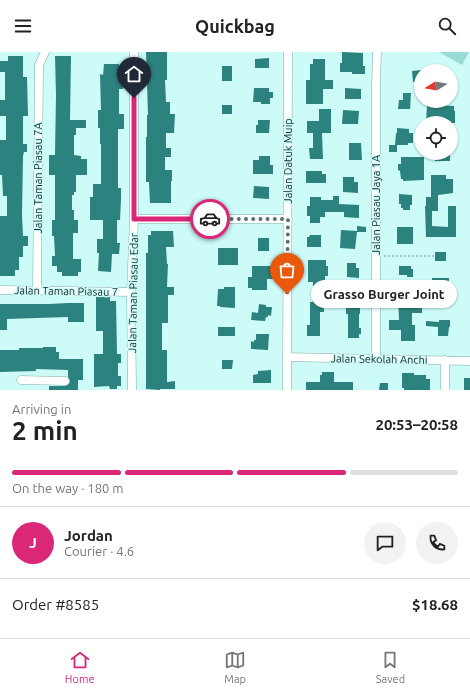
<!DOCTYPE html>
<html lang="en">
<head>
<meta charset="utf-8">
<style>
  :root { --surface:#fff; --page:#f2f2f2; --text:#222; --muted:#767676; --line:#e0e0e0; --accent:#db2777 }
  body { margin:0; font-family:Ubuntu,sans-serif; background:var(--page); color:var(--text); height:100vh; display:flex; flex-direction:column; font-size:15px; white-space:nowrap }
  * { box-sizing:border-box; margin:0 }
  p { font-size:13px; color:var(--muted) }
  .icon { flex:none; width:22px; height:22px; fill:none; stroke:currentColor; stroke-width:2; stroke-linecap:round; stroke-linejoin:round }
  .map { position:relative; height:338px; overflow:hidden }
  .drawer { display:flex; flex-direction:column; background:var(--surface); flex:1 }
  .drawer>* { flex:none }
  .needle { width:26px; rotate:259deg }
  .tools { position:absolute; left:414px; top:12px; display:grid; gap:8px }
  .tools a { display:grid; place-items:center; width:44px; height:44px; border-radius:50%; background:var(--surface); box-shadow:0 1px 3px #0004; font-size:20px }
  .pin { position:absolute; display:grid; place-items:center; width:34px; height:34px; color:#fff; margin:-41px -17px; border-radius:50% 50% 50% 0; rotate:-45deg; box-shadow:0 0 4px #0007 }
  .pin .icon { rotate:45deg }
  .courier { position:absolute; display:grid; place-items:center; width:40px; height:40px; margin:-20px; border:3px solid #db2777; border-radius:50%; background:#fff; color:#222; box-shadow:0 1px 5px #0007 }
  .bubble { position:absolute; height:28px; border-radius:14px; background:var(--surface); box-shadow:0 1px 3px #0004; font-size:13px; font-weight:700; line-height:28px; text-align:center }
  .summary em { font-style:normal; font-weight:700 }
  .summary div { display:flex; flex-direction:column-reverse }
  .summary { display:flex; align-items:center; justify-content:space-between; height:68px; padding:0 12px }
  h1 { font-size:26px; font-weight:700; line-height:30px }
  .bar { display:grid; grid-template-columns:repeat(4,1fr); gap:6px 4px; align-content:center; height:48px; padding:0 12px }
  .bar i { height:5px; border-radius:3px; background:var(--line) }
  .bar .active { background:var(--accent) }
  .bar p { grid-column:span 4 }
  .line { display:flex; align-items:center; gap:10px; padding:0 12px; border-top:1px solid var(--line) }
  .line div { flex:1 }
  .round { display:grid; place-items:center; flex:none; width:42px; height:42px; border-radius:21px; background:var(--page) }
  header { display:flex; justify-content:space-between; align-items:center; height:52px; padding:0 12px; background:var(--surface); font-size:18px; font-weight:700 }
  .dock { display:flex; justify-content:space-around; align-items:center; height:56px; border-top:1px solid var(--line); background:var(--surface); font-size:11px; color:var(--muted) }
  .dock a { display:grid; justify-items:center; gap:2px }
  .dock .active { color:var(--accent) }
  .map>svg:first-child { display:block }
  .green { fill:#98dbd7 }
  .building { fill:#2c827e }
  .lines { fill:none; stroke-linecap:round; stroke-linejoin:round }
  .minor-casing { stroke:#80adaa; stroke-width:9 }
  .path { stroke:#93b9b7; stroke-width:1.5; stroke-dasharray:2 2; stroke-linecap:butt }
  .minor { stroke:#fff; stroke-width:8 }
  .done { stroke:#577371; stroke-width:4; stroke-dasharray:0 7.2 }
  .route { stroke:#db2777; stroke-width:5 }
  .labels { text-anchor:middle; stroke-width:3; stroke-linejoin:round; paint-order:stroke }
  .street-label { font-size:11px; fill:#182a29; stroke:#ccfbf8 }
</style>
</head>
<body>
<header><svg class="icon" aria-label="menu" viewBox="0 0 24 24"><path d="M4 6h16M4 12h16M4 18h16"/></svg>Quickbag<svg class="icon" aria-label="search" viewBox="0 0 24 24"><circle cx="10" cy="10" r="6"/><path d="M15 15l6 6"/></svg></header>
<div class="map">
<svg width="470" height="338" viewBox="0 0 470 338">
  <rect width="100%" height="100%" fill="#ccfbf8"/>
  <path class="green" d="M439 0H469L462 13Z"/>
  <path class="building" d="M146 0H167V28H165L166 50H170V62H175L174 81H166V96H171V105H165V118H172V129H171V151H150L149 130H146V85H147V63H148Z
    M342 0 363 1V14H365V22H352V20H340V11H342Z
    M8 4H23V25H27L28 64H23V92H27V100H24L23 104 22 163 23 184H28V194H23V205H19V218H15V224H0V164H7V144H3L2 123H0V88H6V64H0V48H5V20H0V9H8Z
    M55 4H71L70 68H86V76H76V83H74V103L81 104V107H87V123H76V140H74V143H72V158H74V168H78V181H73V207H81V220H78V224H62V220H57V214H52V204H55L54 184H52V168H55V123H49V103H55L56 43Z
    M269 6V16H255V7Z
    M313 7H325V28H333V37H323V52H306V28H310V12H313Z
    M104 12H119V23H124L123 37H119V62H124V77H118V136H121V147L120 168H117V191H120L119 202H112L111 220 98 219 99 201H97V187H103V168H90V145H93V132H101V92H100V76H98V58H101L100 22 103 23Z
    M222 14H232V29H222Z
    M421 18V29L413 30 412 19Z
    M254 36H269V40H273V46H270V52H261V50H253Z
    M345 36 361 37V47H345Z
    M403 41H411L410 57H398L399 48H403Z
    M222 53H232V62H222Z
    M427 53 454 54V59H455V71H426Z
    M319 57H331V81H322L323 107H310L309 96H313V81H307V69H319Z
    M343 58 359 59 358 72H342Z
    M258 68H270L269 81H256V73H258Z
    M397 76 409 77V81H413V91H408V93H395L396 81H397Z
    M349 91H361L362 108H349Z
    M389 93H397V100H389Z
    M435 101H450V109H435Z
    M259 104H270V113H273V122H253V108H259Z
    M401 105H424V128L403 129V127H401L400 119 398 118V112H401Z
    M306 119H322V122H326V131H306Z
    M431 123H446V127H453V141L438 143V159H432V174L448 175V154H456V185H426L425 154H426V145H431Z
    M343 125H354V130H358V141L343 140Z
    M254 134 269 135V147L253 146Z
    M399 142 412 143V153H410V158H403V156H401V152H399Z
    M333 144H339V152L359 153V166L344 165V160H325V165H320V171H310V164H307V154H310V145H321V148H333Z
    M357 174 366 175V180H357L355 197 340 196 341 178 357 179Z
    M397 175H413V192H397Z
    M151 179H173L174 195H166L167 212H168L167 235H174V243H168V271H162V298H167V330L175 329V337H160V338L146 337V201H148V183H151Z
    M310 183H321V195H307V185H309Z
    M258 186H269V199H258Z
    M218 196H238V213H218Z
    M435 200H446V209H435Z
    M308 208H326V214H328V224H325V230H323L324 260H320V284H307V273H310V250H313V230H308Z
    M347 211H356V216H359V226L347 225Z
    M252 214H275V227H267V238H252V236H248V225H252Z
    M399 214H411V217H413V225H407V223H399Z
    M432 226H449L448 243H432Z
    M224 235H235V256L220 255V254H217L218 237H224Z
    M347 243H357V248H360V262H359V276H361V282H359V286H348V262H346V255H343V248L347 249Z
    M398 243H412V254H422V261H412V273H415V289H401V278H389V268H399Z
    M96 245H110V249H116L117 302H121V311H118V324H121V334H117V337H110L109 334 94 335V302H103V279H96Z
    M68 251H84V270H68V265L7 267V278H0V252H49Z
    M259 252 266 253V255H272L271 264 268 263V265H266L265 269 251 268 252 260 258 261Z
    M439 268H450V275H449L448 284H438V275L426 274V269L439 270Z
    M218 275H235V284H218Z
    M256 282H269L268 298 251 297V289L254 290V288H256Z
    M43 295H56V300H59V307H83V328H78V338H49V334H65L69 332 70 329 68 325V318L36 317V319L0 320V298H19V296H43Z
    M222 308H233L232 317H222Z
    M271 318V331H253V323L258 322V319Z
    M322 320H334V330H353V338H306V330H320V323H322Z
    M402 321H414V323H426V327H430V338H404V336H402Z
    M464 326H470V338H464Z
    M380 331H388V338H379Z"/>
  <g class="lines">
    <defs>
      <path id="minor" d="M134 167H288
        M0 238 131 240
        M37 238 39 13 45 0
        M287 305 470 309
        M376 307V34L377 0
        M21 328 65 329
        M132 338 131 240 134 167V0
        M287 338 288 0
        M445 338V308"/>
    </defs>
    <use href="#minor" class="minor-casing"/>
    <path class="path" d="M384 204H434"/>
    <use href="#minor" class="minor"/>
  </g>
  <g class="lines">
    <path class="done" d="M210 167H288L287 242"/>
    <path class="route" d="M134 46V167H210"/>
  </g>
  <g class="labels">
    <g class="street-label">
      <text transform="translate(288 109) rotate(-90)" y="4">Jalan Datuk Muip</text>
      <text transform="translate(38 126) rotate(-90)" y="4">Jalan Taman Piasau 7A</text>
      <text transform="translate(376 153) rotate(-90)" y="4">Jalan Piasau Jaya 1A</text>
      <text transform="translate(66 239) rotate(1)" y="4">Jalan Taman Piasau 7</text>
      <text transform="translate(133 241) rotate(-89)" y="4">Jalan Taman Piasau Edar</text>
      <text transform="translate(379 307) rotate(1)" y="4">Jalan Sekolah Anchi</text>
    </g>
  </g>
</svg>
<div class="tools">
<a><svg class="needle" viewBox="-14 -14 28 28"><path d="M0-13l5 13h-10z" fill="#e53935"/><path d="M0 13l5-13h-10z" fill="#767676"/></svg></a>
<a><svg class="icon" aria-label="locate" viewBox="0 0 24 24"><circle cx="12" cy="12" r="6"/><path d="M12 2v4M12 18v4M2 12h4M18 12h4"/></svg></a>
</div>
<div class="pin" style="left:287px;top:242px;background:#ea580c"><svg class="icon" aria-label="bag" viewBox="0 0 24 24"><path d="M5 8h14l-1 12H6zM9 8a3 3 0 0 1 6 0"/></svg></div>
<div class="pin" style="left:134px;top:46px;background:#1f2937"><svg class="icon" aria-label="home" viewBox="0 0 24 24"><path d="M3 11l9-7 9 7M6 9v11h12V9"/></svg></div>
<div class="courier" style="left:210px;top:167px"><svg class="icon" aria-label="car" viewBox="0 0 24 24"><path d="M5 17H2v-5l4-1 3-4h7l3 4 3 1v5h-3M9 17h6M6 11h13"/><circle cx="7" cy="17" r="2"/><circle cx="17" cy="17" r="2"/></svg></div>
<div class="bubble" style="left:311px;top:228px;width:146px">Grasso Burger Joint</div>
</div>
<section class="drawer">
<div class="summary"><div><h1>2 min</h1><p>Arriving in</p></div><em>20:53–20:58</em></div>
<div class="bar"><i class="active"></i><i class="active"></i><i class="active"></i><i></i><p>On the way · 180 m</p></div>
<div class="line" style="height:72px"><b class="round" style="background:var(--accent);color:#fff">J</b><div><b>Jordan</b><p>Courier · 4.6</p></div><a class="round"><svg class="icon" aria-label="chat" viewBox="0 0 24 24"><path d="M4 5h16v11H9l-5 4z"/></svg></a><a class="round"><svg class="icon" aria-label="phone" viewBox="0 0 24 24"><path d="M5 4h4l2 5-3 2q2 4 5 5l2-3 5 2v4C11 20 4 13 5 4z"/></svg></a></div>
<div class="line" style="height:52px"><div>Order #8585</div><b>$18.68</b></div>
</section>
<nav class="dock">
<a class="active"><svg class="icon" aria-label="home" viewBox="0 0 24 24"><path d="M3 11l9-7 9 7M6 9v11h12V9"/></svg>Home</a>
<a><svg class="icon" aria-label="map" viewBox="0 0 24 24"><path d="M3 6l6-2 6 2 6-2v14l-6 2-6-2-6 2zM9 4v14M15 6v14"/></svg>Map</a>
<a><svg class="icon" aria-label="saved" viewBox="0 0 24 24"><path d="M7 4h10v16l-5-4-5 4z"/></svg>Saved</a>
</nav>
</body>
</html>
